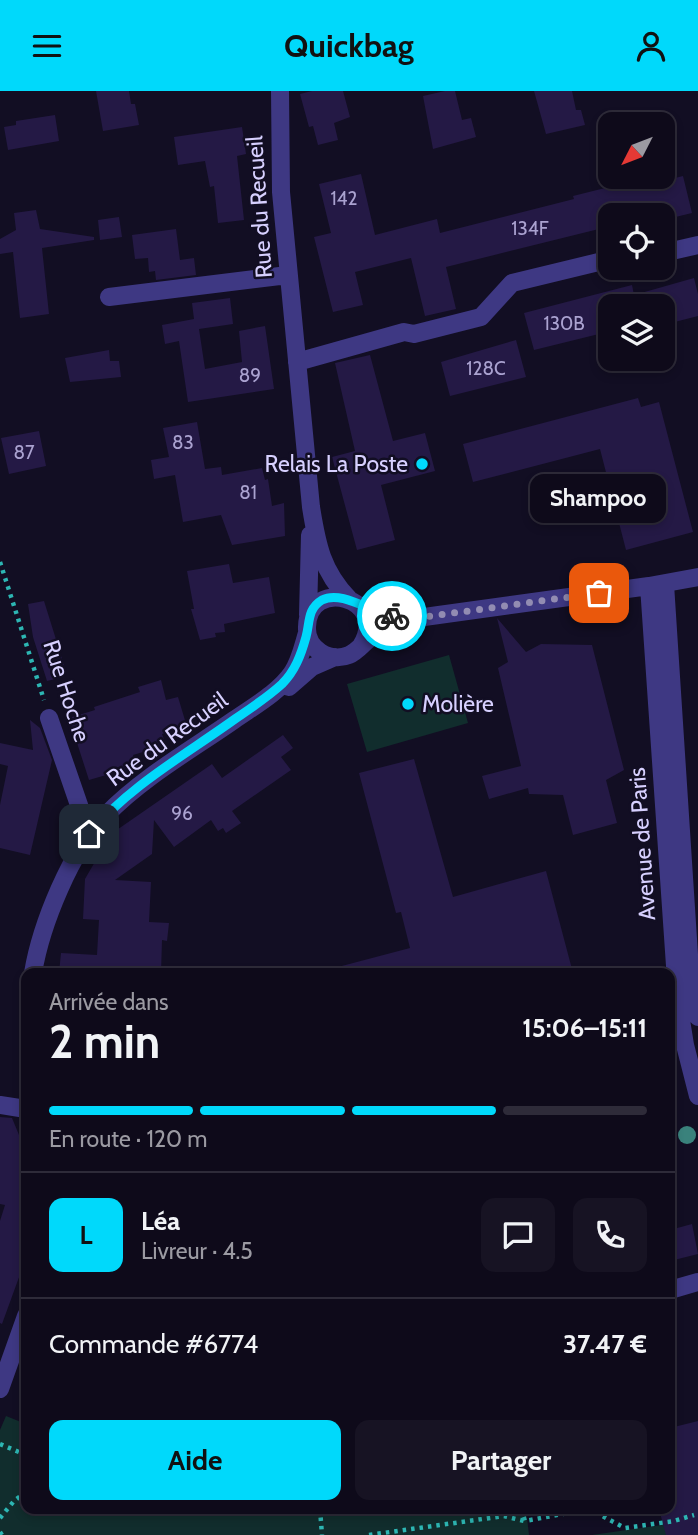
<!DOCTYPE html>
<html lang="fr">
<head>
<meta charset="utf-8">
<style>
  :root { --surface:#0e0a1a; --page:#171323; --text:#f1f3f6; --muted:#9b9aa2; --line:#2e2b39; --accent:#00d9fb }
  body { margin:0; font-family:Cabin,sans-serif; background:var(--page); color:var(--text); height:100vh; display:flex; flex-direction:column; font-size:26px; white-space:nowrap }
  * { box-sizing:border-box; margin:0 }
  p { font-size:23px; color:var(--muted) }
  .icon { flex:none; width:38px; height:38px; fill:none; stroke:currentColor; stroke-width:2; stroke-linecap:round; stroke-linejoin:round }
  .map { position:relative; flex:1; overflow:hidden }
  .sheet { position:absolute; left:21px; top:877px; width:654px; height:546px; display:flex; flex-direction:column; background:var(--surface); border-radius:14px; box-shadow:0 4px 10px #0003,0 0 0 2px var(--line) }
  .sheet>* { flex:none }
  .needle { width:46px; rotate:228deg }
  .fabs { position:absolute; left:598px; top:21px; display:grid; gap:14px }
  .fabs a { display:grid; place-items:center; width:77px; height:77px; border-radius:14px; background:var(--surface); box-shadow:0 4px 10px #0003,0 0 0 2px var(--line); font-size:35px }
  .pin { position:absolute; display:grid; place-items:center; width:60px; height:60px; color:#fff; margin:-30px; border-radius:14px; box-shadow:0 4px 10px #0006 }
  .courier { position:absolute; display:grid; place-items:center; width:70px; height:70px; margin:-35px; border:5px solid #00d9fb; border-radius:50%; background:#fff; color:#222; box-shadow:0 2px 9px #0007 }
  .bubble { position:absolute; height:49px; border-radius:14px; background:var(--surface); box-shadow:0 4px 10px #0003,0 0 0 2px var(--line); font-size:23px; font-weight:800; line-height:49px; text-align:center }
  .summary em { font-style:normal; font-weight:800 }
  .summary div { display:flex; flex-direction:column-reverse }
  .summary { display:flex; align-items:center; justify-content:space-between; height:119px; padding:0 28px }
  h1 { font-size:46px; font-weight:800; line-height:52px }
  .bar { display:grid; grid-template-columns:repeat(4,1fr); gap:10px 7px; align-content:center; height:84px; padding:0 28px }
  .bar i { height:9px; border-radius:5px; background:var(--line) }
  .bar .on { background:var(--accent) }
  .bar p { grid-column:span 4 }
  .line { display:flex; align-items:center; gap:18px; padding:0 28px; border-top:2px solid var(--line) }
  .line div { flex:1 }
  .round { display:grid; place-items:center; flex:none; width:74px; height:74px; border-radius:14px; background:var(--page) }
  .action { display:flex; gap:14px; margin-top:auto; padding:14px 28px }
  .action a { flex:1; height:80px; border-radius:14px; background:var(--accent); color:#111; font-size:28px; font-weight:800; line-height:80px; text-align:center }
  .action a+a { background:var(--page); color:var(--text) }
  header { display:flex; justify-content:space-between; align-items:center; height:91px; padding:0 28px; background:var(--accent); color:#111; font-size:32px; font-weight:800 }
  .map>svg:first-child { display:block }
  .green { fill:#112d2d }
  .building { fill:#241945 }
  .lines { fill:none; stroke-linecap:round; stroke-linejoin:round }
  .path { stroke:#2db6b3; stroke-width:4.5; stroke-dasharray:3.5 5; stroke-linecap:butt }
  .minor { stroke:#3e3883; stroke-width:18 }
  .tree { fill:#3a827c }
  .done { stroke:#928cb2; stroke-width:7; stroke-dasharray:0 12.6 }
  .route { stroke:#00d9fb; stroke-width:9 }
  .poi-dot { fill:#00d9fb; stroke:#120e23; stroke-width:2.5 }
  .labels { text-anchor:middle; stroke-width:5; stroke-linejoin:round; paint-order:stroke }
  .number-label { font-size:19px; fill:#aaa2d0 }
  .street-label { font-size:23px; fill:#d7d0ff; stroke:#120e23 }
  .poi-label { font-size:23px; fill:#d7d0ff; stroke:#120e23; text-anchor:end }
</style>
</head>
<body>
<header><svg class="icon" aria-label="menu" viewBox="0 0 24 24"><path d="M4 6h16M4 12h16M4 18h16"/></svg>Quickbag<svg class="icon" aria-label="person" viewBox="0 0 24 24"><circle cx="12" cy="8" r="4"/><path d="M4 21q1-7 8-7t8 7"/></svg></header>
<div class="map">
<svg width="698" height="1444" viewBox="0 0 698 1444">
  <rect width="100%" height="100%" fill="#120e23"/>
  <path class="green" d="M449 564 468 632 367 661 347 593Z
    M6 1325 26 1333V1418H526L529 1444H0V1339Z
    M669 1433 672 1444H592Z"/>
  <path class="building" d="M96 0H129L131 13H135L139 34 103 40Z
    M312 0H343L350 26 334 32 338 49 318 54 313 35 309 36 300 3Z
    M445 0H455L462 29 471 27 476 46 433 58 423 5Z
    M534 0H572L576 19H581L585 34 546 43Z
    M55 24 59 50 8 59 4 36 16 34V30Z
    M242 36 246 63 237 65 244 129 218 132 214 95 210 96 205 70 178 74 174 46Z
    M361 83 375 144 437 128 440 142 574 108 573 105 621 93 623 100 683 85 692 122 663 129V124H611V135L446 176 456 218 425 225 411 167 355 181 363 214 333 221 314 146 331 142 319 93Z
    M36 119 40 138 94 146V149L42 157 49 223 20 227 13 161 0 163V148L16 139 14 122Z
    M119 126 122 146 100 149 98 129Z
    M176 138 180 169 194 167 196 184 156 189 155 180 149 181 148 167 135 168 132 144Z
    M694 187 698 203V225L663 234V215H611V240L534 259 524 222 632 194 634 204Z
    M230 207 233 233 199 238 205 278 242 271 239 240 265 235 274 298 188 311 179 250 165 253 162 234 194 228 192 212Z
    M516 249 526 286 450 305 441 271Z
    M109 259 110 270H119L121 286 70 291 65 267Z
    M370 264 393 350 425 342 435 380 381 394 395 449 357 459 332 366 355 360 335 272Z
    M638 307 641 316 659 311 693 441 626 459 600 358 473 391 463 353Z
    M197 331 205 378 221 376 222 384 262 377 265 389 268 388 272 415 284 412 285 445 232 454 221 424 183 431 175 384 154 388 151 369 169 366 163 337Z
    M39 340 46 375 9 383 1 347Z
    M229 473 233 492 269 486 275 522 224 533 225 541 215 542 216 546 200 549 191 518H194L187 480Z
    M44 510 64 574 60 575 64 586 47 590 33 546 28 513Z
    M497 527 526 561 541 553 592 554 624 679 606 689 617 732 573 744 563 704 529 703 528 697 489 708 482 685 521 675 498 577 508 571Z
    M161 589 166 609 178 606 187 636 162 643 166 654 133 664 137 675 89 689 69 627 95 619 94 616 140 601 138 596Z
    M30 629 40 637 52 669 30 764 0 757V714L8 675 0 673V652L33 659Z
    M283 644 293 657 281 666 291 679 232 720 241 732 226 742 223 737 218 740 211 729 174 756 154 729 152 763 115 789 151 791 149 831 169 832 167 850 162 849 161 882H59L61 862 97 864 99 829 83 828 85 788 111 743 212 673 222 687Z
    M414 668 453 806 546 780 573 882H509L508 877 488 882H338V876L410 857 401 821 396 822 359 682Z
    M0 1026 12 1027 26 1061V1167L2 1233 0 1232V1130L5 1114 0 1113Z
    M692 1133 698 1163 670 1170V1139Z
    M698 1330V1444H666L659 1418H670V1337Z"/>
  <g class="lines">
    <path class="path" d="M0 471 44 609
      M0 1353 26 1364
      M320 1418 322 1444
      M521 1418 525 1430 589 1418 625 1437 674 1430 694 1424
      M0 1427 14 1410 26 1401
      M0 1441 2 1444
      M369 1444 504 1425 524 1430"/>
    <path class="minor" d="M280 0 281 101 311 416C317 454 322 480 349 508
      M663 162 698 154
      M109 206 288 184
      M297 271 404 241 414 243 481 226 512 192 611 168
      M665 493 690 879 698 926
      M649 495 677 904 685 954 698 1005
      M358 514 382 523 417 527 649 495 698 486
      M308 524 310 444
      M361 555C391 506 308 485 307 536 306 558 330 572 349 564 359 560 365 549 375 544 386 538 399 534 411 530
      M289 596 312 576 335 566
      M49 627 89 743
      M33 882C41 834 71 759 106 724 143 686 191 659 234 629 254 615 278 602 292 582 300 570 303 555 307 542
      M0 1014 26 1018
      M670 1199 698 1191
      M0 1298 26 1225"/>
  </g>
  <circle class="tree" cx="687" cy="1044" r="9"/>
  <g class="lines">
    <path class="done" d="M392 525 417 527 599 502"/>
    <path class="route" d="M89 743C129 695 185 664 235 628 251 617 268 606 282 593 295 580 301 564 306 546 310 532 307 518 322 509 342 499 370 521 392 525"/>
  </g>
  <g class="poi-dot">
    <circle cx="422" cy="373" r="7"/>
    <circle cx="408" cy="613" r="7"/>
  </g>
  <g class="labels">
    <g class="number-label">
      <text x="344" y="114">142</text>
      <text x="530" y="144">134F</text>
      <text x="564" y="239">130B</text>
      <text x="486" y="284">128C</text>
      <text x="250" y="291">89</text>
      <text x="183" y="358">83</text>
      <text x="24" y="368">87</text>
      <text x="248" y="408">81</text>
      <text x="182" y="729">96</text>
    </g>
    <g class="street-label">
      <text transform="translate(259 116) rotate(-94)" y="8">Rue du Recueil</text>
      <text transform="translate(67 600) rotate(72)" y="8">Rue Hoche</text>
      <text transform="translate(167 648) rotate(-36)" y="8">Rue du Recueil</text>
      <text transform="translate(642 753) rotate(-94)" y="8">Avenue de Paris</text>
    </g>
    <g class="poi-label">
      <text x="408" y="381">Relais La Poste</text>
      <text x="422" y="621" text-anchor="start">Molière</text>
    </g>
  </g>
</svg>
<div class="fabs">
<a><svg class="needle" viewBox="-14 -14 28 28"><path d="M0-13l5 13h-10z" fill="#e53935"/><path d="M0 13l5-13h-10z" fill="#9b9aa2"/></svg></a>
<a><svg class="icon" aria-label="locate" viewBox="0 0 24 24"><circle cx="12" cy="12" r="6"/><path d="M12 2v4M12 18v4M2 12h4M18 12h4"/></svg></a>
<a><svg class="icon" aria-label="layers" viewBox="0 0 24 24"><path d="M12 4l9 5-9 5-9-5zM3 14l9 5 9-5"/></svg></a>
</div>
<div class="pin" style="left:599px;top:502px;background:#ea580c"><svg class="icon" aria-label="bag" viewBox="0 0 24 24"><path d="M5 8h14l-1 12H6zM9 8a3 3 0 0 1 6 0"/></svg></div>
<div class="pin" style="left:89px;top:743px;background:#1f2937"><svg class="icon" aria-label="home" viewBox="0 0 24 24"><path d="M3 11l9-7 9 7M6 9v11h12V9"/></svg></div>
<div class="courier" style="left:392px;top:525px"><svg class="icon" aria-label="bike" viewBox="0 0 24 24"><circle cx="6" cy="16" r="4"/><circle cx="18" cy="16" r="4"/><path d="M6 16l4-8h5l3 8M10 8l3 8H6M13 5h3"/></svg></div>
<div class="bubble" style="left:530px;top:383px;width:136px">Shampoo</div>
<section class="sheet">
<div class="summary"><div><h1>2 min</h1><p>Arrivée dans</p></div><em>15:06–15:11</em></div>
<div class="bar"><i class="on"></i><i class="on"></i><i class="on"></i><i></i><p>En route · 120 m</p></div>
<div class="line" style="height:126px"><b class="round" style="background:var(--accent);color:#111">L</b><div><b>Léa</b><p>Livreur · 4.5</p></div><a class="round"><svg class="icon" aria-label="chat" viewBox="0 0 24 24"><path d="M4 5h16v11H9l-5 4z"/></svg></a><a class="round"><svg class="icon" aria-label="phone" viewBox="0 0 24 24"><path d="M5 4h4l2 5-3 2q2 4 5 5l2-3 5 2v4C11 20 4 13 5 4z"/></svg></a></div>
<div class="line" style="height:91px"><div>Commande #6774</div><b>37.47 €</b></div>
<div class="action"><a>Aide</a><a>Partager</a></div>
</section>
</div>
</body>
</html>
